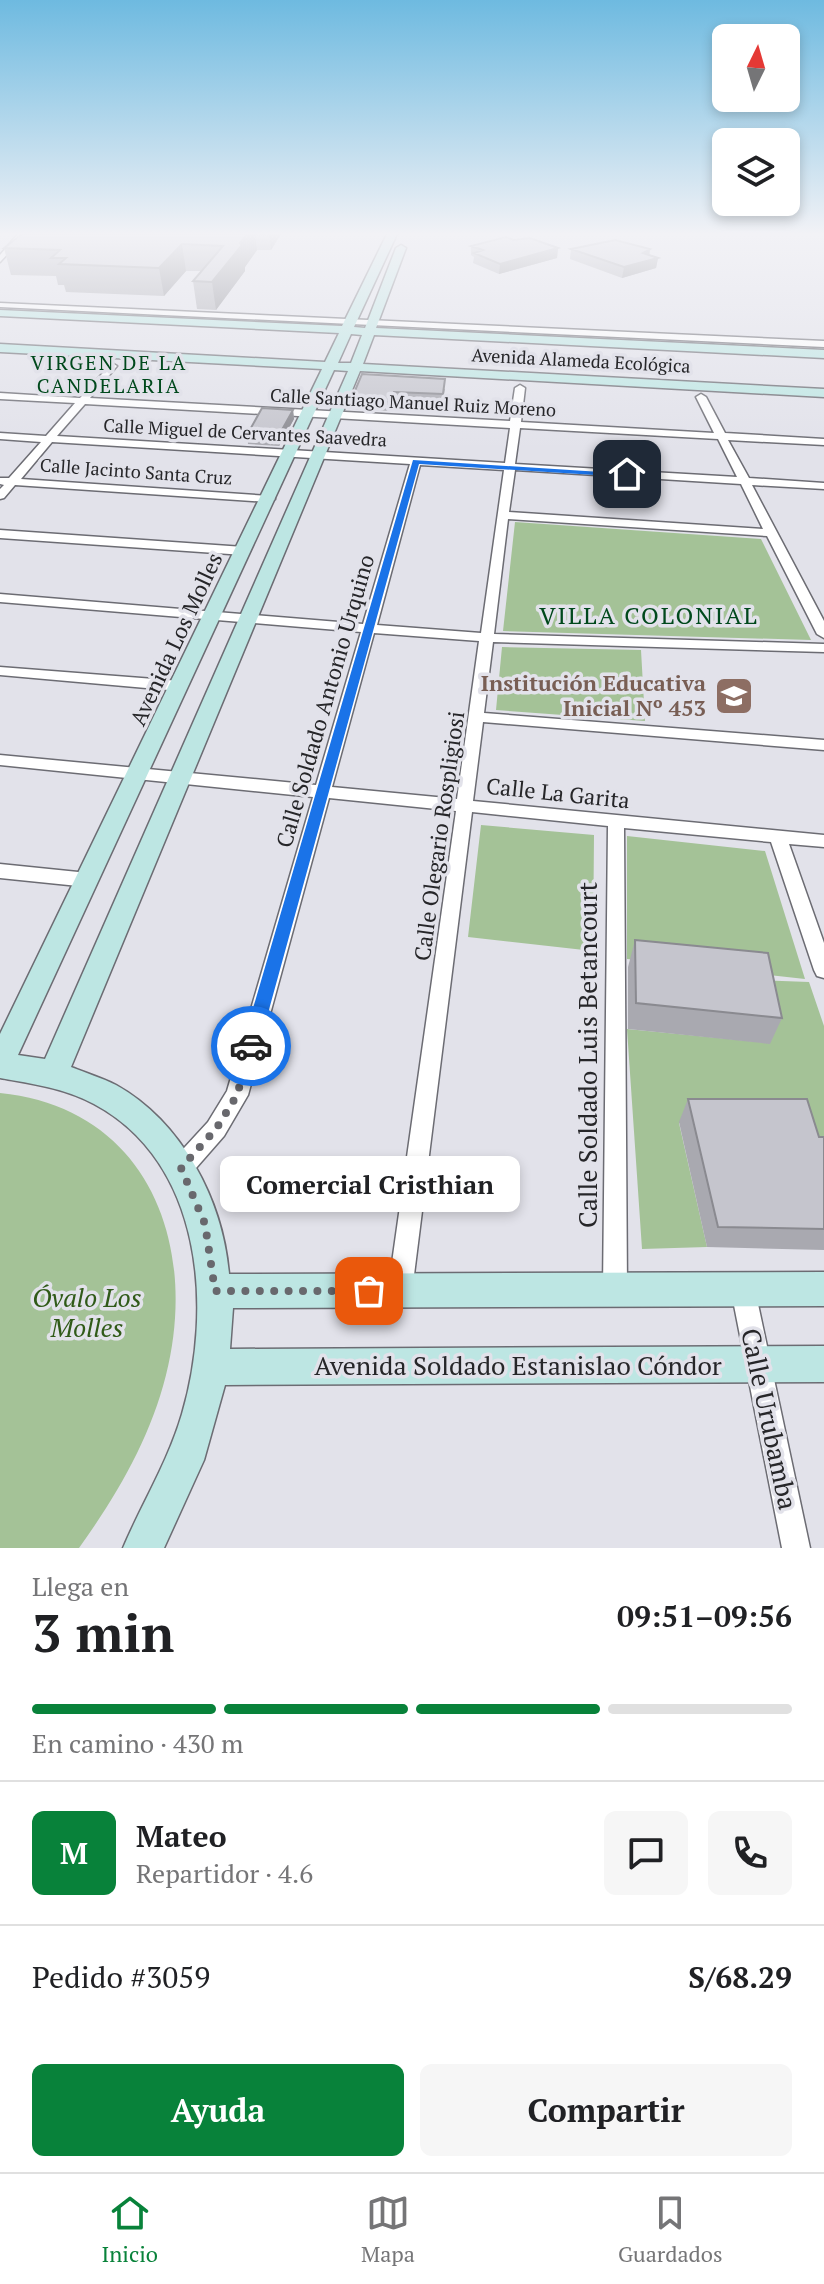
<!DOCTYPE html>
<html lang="es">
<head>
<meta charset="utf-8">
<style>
  :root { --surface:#fff; --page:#f6f6f6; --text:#202124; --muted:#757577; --line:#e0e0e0; --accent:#08823a }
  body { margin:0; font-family:"PT Serif",serif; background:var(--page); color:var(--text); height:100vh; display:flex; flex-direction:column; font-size:30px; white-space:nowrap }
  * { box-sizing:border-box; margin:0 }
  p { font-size:26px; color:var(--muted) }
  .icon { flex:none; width:44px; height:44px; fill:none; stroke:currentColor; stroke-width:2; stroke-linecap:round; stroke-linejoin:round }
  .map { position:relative; height:1548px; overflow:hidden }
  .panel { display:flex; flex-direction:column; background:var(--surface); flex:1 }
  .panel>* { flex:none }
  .needle { width:52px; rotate:5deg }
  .fabs { position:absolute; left:712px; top:24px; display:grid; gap:16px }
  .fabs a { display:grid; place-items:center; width:88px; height:88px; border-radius:12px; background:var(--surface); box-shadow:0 4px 12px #0003; font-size:40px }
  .pin { position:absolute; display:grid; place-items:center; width:68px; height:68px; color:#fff; margin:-34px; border-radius:16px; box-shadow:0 4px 12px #0006 }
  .courier { position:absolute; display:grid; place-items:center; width:80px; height:80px; margin:-40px; border:6px solid #1a73e8; border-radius:50%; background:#fff; color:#222; box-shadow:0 2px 10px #0007 }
  .bubble { position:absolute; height:56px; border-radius:12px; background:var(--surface); box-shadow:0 4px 12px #0003; font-size:26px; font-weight:600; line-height:56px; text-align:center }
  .headline em { font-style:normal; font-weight:600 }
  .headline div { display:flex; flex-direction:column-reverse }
  .headline { display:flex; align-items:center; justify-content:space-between; height:136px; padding:0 32px }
  h1 { font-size:52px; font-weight:600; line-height:60px }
  .bar { display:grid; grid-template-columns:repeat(4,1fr); gap:12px 8px; align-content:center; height:96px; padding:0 32px }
  .bar i { height:10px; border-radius:6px; background:var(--line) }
  .bar .current { background:var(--accent) }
  .bar p { grid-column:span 4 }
  .line { display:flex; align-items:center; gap:20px; padding:0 32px; border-top:2px solid var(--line) }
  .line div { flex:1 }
  .round { display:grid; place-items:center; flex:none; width:84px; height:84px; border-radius:12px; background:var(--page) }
  .primary-button { display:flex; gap:16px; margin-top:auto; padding:16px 32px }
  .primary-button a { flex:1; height:92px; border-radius:12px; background:var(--accent); color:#fff; font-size:32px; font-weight:600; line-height:92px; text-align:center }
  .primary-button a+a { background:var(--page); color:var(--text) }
  .dock { display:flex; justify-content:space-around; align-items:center; height:112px; border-top:2px solid var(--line); background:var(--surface); font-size:22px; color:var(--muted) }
  .dock a { display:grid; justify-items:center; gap:4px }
  .dock .current { color:var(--accent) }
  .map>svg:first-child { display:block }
  .green { fill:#a4c297 }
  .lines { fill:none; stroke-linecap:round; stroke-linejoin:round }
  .street-casing { stroke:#6c6c73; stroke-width:3 }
  .secondary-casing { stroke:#6c6c73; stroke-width:3 }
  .street { fill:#fff; fill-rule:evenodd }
  .secondary { fill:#bde6e3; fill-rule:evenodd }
  .wall { fill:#a9a9b0 }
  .shaded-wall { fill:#8a8a90 }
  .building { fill:#c5c5cd; stroke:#8a8a90; stroke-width:2 }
  .route { fill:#1a73e8 }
  .done { stroke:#68686d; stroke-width:8; stroke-dasharray:0 14.4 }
  .labels { text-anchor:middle; stroke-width:7; stroke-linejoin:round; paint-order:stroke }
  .far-street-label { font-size:18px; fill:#262629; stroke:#e2e2ea }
  .far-neighbourhood-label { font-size:20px; letter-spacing:2px; fill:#00491c; stroke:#e2e2ea }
  .street-label { font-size:22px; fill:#262629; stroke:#e2e2ea }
  .education-label { font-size:22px; font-weight:bold; fill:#785e54; stroke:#e2e2ea; text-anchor:end }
  .neighbourhood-label { font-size:24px; letter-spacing:2px; fill:#00491c; stroke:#e2e2ea }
  .near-street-label { font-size:26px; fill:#262629; stroke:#e2e2ea }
  .near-park-label { font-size:26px; font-style:italic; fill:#305a18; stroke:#e2e2ea }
</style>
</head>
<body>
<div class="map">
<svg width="824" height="1548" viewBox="0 0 824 1548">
  <rect width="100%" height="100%" fill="#e2e2ea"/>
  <path class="green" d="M515 522 761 539 811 640 503 631Z
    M502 647 641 650 645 721 496 710Z
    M481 825 594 835 593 951 468 937Z
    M627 836 765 851 805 979 627 959Z
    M757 980 809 982 824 1026V1159L679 1123 707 1247 642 1249 627 1029 768 1043Z
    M0 1093C148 1108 199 1244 166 1375 150 1439 117 1495 79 1548H0Z"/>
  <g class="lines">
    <defs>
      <path id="street" d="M18 234H26L0 262V255Z
        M0 303 824 341V347L0 307Z
        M112 363 117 366 90 398 510 421 515 388 520 385 525 388 521 422 714 433 696 397 701 394 706 397 725 433 824 439V445L728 440 749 478 824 483V489L752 485 824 621V638L817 634 767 536 508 519 494 634 824 644V652L493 642 484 713 824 740V750L483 722 473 801 824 835V847L789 844 824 943V978L817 976 814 970 771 842 624 828 627 1290 624 1299 615 1302 606 1299 603 1290 608 826 472 812 412 1291 409 1300 400 1303 391 1300 388 1291 456 811 329 798 248 1095 224 1136 189 1176 181 1179 173 1176 170 1168 173 1160 208 1122 227 1091 313 797 0 765V755L316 785 361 632 0 602V594L363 624 410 464 52 442 21 479 269 496 275 499 269 502 15 485 4 498 0 499V489L4 485 0 484V478H9L41 442 0 439V433L46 436 75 403 0 399V393L80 398ZM85 404 510 428 505 463 57 436ZM520 428 718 439 737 477 515 464ZM420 465 504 470 481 633 377 625ZM515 470 741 484 763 529 509 512ZM374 633 479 641 457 799 332 787Z
        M0 530 244 547 250 551 244 555 0 538Z
        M0 667 180 681 187 686 180 691 0 675Z
        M0 864 88 873 94 875 97 880 94 885 88 887 0 878Z
        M743 1278 752 1281 755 1290 810 1548H782L731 1290 734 1281Z"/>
      <path id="secondary" d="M387 234H397L354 327 365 328 396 248 401 245 406 248 376 328 824 350V358L374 335 363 364 824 389V397L360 371 71 1067C86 1073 102 1078 116 1085 182 1122 223 1200 229 1274L824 1272V1306L233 1308 230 1349 824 1346V1382L225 1385 204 1460 164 1548H123C142 1503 168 1462 182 1414 213 1308 203 1162 94 1104 64 1088 33 1084 0 1078V1034L322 369 0 352V344L325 362 339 333 0 316V310L342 326ZM351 334 362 335 351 363H338ZM334 370 348 371 45 1059 18 1055Z"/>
    </defs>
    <use href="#street" class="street-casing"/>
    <use href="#secondary" class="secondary-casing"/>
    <use href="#street" class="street"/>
    <use href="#secondary" class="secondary"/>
  </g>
  <path class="wall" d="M22 234H281L271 250H257L245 267V271L216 310 197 309 193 281 201 271H186L164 296 66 292 64 285H58L56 276 11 275 4 248Z
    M514 240 558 248 557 258 499 274 473 263 474 257 471 255V246Z
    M571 249 649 255 658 258 656 268 622 278 570 259Z
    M362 374 445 389 442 404 394 401 391 411 351 409V400Z
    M293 410 294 419 279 446 248 444 247 435Z
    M635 940 782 1018 770 1044 628 1029V967Z
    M688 1099 819 1137H824V1250L707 1247 679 1122Z"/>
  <path class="shaded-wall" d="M247 234H255L257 250 245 267V271L216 310 212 282Z
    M269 234H281L271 250Z
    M182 244 186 271 164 296 159 268Z
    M558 248 557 258 499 274 500 264Z
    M650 249 649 259 658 258 656 268 622 278 624 267Z
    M394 392V401L391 411V402Z
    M293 410 294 419 279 446 278 437Z"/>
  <path class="building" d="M22 234H247L240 243 242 245 212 282 193 281 223 246 182 244 159 268 59 264 66 258H51L60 250 4 248Z
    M506 237 514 240 530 238 558 248 500 264 474 253 483 250 471 246Z
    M615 240 650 249 643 253 658 258 624 267 571 249Z
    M362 374 445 379 443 394 394 392 391 402 351 400Z
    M262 408 293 410 278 437 247 435Z
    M635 940 768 953 782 1018 636 1003Z
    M688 1099H807L819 1137H824V1229L718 1227Z"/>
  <linearGradient id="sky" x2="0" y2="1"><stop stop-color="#6ebae0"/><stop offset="0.52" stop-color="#f2f2f6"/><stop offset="1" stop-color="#f2f2f6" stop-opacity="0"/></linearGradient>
  <rect width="824" height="450" fill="url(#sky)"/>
  <path class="route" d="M413 460 632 474 627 477 419 464 259 1046 251 1053 242 1046Z"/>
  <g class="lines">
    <path class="done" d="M251 1046 237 1095 216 1129 181 1168 205 1224 215 1291H369"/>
  </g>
  <defs>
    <symbol id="school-square" viewBox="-11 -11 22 22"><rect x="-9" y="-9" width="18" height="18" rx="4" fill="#8d6e63" stroke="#e2e2ea"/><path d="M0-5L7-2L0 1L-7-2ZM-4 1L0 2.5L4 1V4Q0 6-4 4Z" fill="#fff"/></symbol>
  </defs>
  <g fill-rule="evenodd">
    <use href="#school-square" x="712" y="674" width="44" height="44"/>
  </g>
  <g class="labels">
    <g class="far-street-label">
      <text transform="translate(581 361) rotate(3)" y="6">Avenida Alameda Ecológica</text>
      <text transform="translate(413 403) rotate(3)" y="6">Calle Santiago Manuel Ruiz Moreno</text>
      <text transform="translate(245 433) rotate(3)" y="6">Calle Miguel de Cervantes Saavedra</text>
      <text transform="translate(136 472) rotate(4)" y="6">Calle Jacinto Santa Cruz</text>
    </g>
    <g class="far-neighbourhood-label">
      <text x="109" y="370">VIRGEN DE LA<tspan x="109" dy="23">CANDELARIA</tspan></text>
    </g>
    <g class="street-label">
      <text transform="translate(176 639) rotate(-65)" y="8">Avenida Los Molles</text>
      <text transform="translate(325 701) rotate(-74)" y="8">Calle Soldado Antonio Urquino</text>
      <text transform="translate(558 793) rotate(6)" y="8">Calle La Garita</text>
      <text transform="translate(439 836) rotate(-82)" y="8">Calle Olegario Rospligiosi</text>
    </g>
    <g class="education-label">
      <text x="706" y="691">Institución Educativa<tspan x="706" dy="25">Inicial Nº 453</tspan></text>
    </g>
    <g class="neighbourhood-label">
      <text x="649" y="624">VILLA COLONIAL</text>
    </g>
    <g class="near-street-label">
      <text transform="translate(588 1055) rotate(-90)" y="9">Calle Soldado Luis Betancourt</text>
      <text x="518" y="1375">Avenida Soldado Estanislao Cóndor</text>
      <text transform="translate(769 1419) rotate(78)" y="9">Calle Urubamba</text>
    </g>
    <g class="near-park-label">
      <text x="87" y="1307">Óvalo Los<tspan x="87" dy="30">Molles</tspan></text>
    </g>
  </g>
</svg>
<div class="fabs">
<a><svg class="needle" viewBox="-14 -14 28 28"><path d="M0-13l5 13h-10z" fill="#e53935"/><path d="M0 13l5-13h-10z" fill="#757577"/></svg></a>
<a><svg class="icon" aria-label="layers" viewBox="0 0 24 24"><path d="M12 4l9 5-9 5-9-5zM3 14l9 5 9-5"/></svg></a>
</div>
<div class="pin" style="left:369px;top:1291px;background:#ea580c"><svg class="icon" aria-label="bag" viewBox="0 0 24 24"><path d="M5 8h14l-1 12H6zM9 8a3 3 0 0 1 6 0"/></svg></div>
<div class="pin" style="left:627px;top:474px;background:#1f2937"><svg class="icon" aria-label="home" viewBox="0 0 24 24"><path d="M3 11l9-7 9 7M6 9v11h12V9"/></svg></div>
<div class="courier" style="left:251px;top:1046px"><svg class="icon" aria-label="car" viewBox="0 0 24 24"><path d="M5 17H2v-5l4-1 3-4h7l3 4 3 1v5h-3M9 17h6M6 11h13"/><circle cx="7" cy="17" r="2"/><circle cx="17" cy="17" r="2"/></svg></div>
<div class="bubble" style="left:220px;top:1156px;width:300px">Comercial Cristhian</div>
</div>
<section class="panel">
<div class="headline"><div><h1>3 min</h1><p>Llega en</p></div><em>09:51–09:56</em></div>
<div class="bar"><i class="current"></i><i class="current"></i><i class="current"></i><i></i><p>En camino · 430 m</p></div>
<div class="line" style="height:144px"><b class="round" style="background:var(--accent);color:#fff">M</b><div><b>Mateo</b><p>Repartidor · 4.6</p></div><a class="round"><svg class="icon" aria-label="chat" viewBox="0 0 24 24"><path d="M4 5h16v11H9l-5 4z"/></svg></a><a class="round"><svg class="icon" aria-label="phone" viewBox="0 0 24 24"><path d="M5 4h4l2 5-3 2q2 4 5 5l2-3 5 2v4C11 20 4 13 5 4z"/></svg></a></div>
<div class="line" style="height:104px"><div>Pedido #3059</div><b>S/68.29</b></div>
<div class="primary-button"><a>Ayuda</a><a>Compartir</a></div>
</section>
<nav class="dock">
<a class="current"><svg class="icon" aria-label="home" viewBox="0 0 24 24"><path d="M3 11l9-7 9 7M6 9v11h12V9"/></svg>Inicio</a>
<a><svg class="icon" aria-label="map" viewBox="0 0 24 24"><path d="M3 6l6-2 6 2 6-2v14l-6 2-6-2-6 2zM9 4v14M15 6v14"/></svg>Mapa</a>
<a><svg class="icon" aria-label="saved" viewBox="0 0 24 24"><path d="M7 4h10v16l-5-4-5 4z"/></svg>Guardados</a>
</nav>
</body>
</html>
